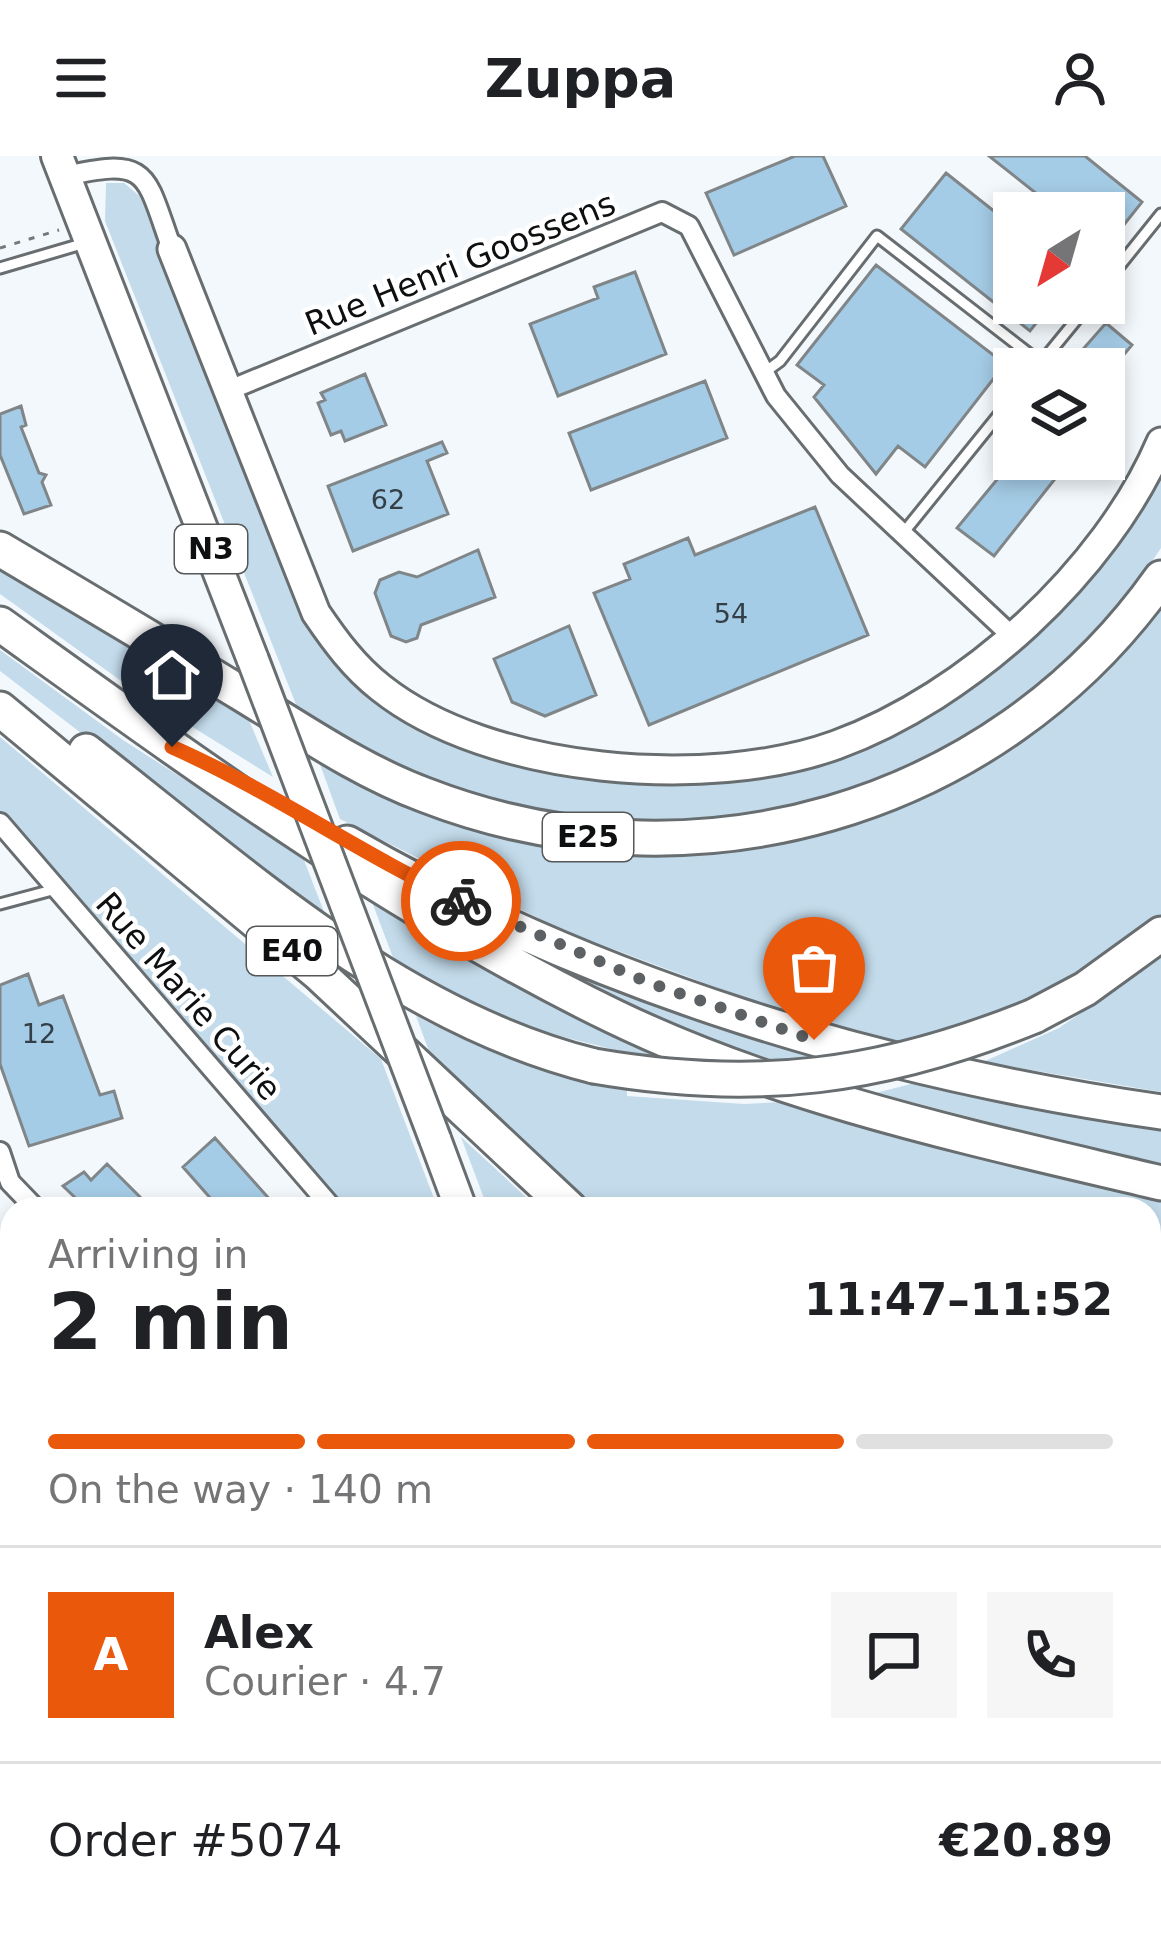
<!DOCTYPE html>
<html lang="en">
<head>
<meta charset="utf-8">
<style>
  :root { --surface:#fff; --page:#f6f6f6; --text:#202124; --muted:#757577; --line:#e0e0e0; --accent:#ea580c }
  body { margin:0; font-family:"DejaVu Sans",sans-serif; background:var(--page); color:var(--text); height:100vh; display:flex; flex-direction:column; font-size:45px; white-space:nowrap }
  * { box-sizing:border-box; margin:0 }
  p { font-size:39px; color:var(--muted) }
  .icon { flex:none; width:66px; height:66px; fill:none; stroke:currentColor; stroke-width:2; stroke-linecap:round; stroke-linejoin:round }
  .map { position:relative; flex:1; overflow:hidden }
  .panel { position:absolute; left:0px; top:1041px; width:1161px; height:747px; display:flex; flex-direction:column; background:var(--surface); border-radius:36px 36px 0 0; box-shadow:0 6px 18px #0003 }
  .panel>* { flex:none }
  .needle { width:78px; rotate:217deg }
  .fabs { position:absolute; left:993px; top:36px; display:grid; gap:24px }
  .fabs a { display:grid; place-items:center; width:132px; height:132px; border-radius:0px; background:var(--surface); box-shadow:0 6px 18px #0003; font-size:60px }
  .pin { position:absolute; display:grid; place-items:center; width:102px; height:102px; color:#fff; margin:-123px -51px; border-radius:50% 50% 50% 0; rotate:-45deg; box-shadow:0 0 12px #0007 }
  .pin .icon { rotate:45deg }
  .courier { position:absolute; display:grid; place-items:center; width:120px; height:120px; margin:-60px; border:9px solid #ea580c; border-radius:50%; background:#fff; color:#222; box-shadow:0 3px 15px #0007 }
  .headline em { font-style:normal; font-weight:600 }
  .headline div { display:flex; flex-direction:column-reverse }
  .headline { display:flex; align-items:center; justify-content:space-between; height:204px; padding:0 48px }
  h1 { font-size:78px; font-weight:600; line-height:90px }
  .bar { display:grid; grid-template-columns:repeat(4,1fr); gap:18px 12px; align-content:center; height:144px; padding:0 48px }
  .bar i { height:15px; border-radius:9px; background:var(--line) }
  .bar .selected { background:var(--accent) }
  .bar p { grid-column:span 4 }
  .line { display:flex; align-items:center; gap:30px; padding:0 48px; border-top:3px solid var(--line) }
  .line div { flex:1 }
  .round { display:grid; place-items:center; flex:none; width:126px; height:126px; border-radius:0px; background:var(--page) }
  header { display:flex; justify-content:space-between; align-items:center; height:156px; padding:0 48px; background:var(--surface); font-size:54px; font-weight:600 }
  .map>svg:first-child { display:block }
  .green { fill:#c3dbeb }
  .building { fill:#a5cce6; stroke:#808588; stroke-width:3 }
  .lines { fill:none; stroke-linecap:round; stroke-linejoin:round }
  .lane-casing { stroke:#686d70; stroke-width:15 }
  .street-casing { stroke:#686d70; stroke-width:24 }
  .secondary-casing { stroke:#686d70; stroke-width:33 }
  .primary-casing { stroke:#686d70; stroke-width:36 }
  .highway-casing { stroke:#686d70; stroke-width:39 }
  .path { stroke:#75797b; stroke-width:3; stroke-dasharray:6 9; stroke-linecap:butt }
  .lane { stroke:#fff; stroke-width:9 }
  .street { stroke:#fff; stroke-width:18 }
  .secondary { stroke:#fff; stroke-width:27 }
  .primary { stroke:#fff; stroke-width:30 }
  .highway { stroke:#fff; stroke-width:33 }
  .primary-bridge-casing { stroke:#686d70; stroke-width:36; stroke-linecap:butt }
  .highway-bridge-casing { stroke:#686d70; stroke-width:39; stroke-linecap:butt }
  .primary-bridge { stroke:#fff; stroke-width:30 }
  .highway-bridge { stroke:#fff; stroke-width:33 }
  .done { stroke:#5e6163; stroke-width:12; stroke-dasharray:0 21.6 }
  .route { stroke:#ea580c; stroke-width:15 }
  .labels { text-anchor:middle; stroke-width:9; stroke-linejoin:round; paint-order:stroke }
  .number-label { font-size:27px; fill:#333e46 }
  .shield { fill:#fff; stroke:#565758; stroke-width:3 }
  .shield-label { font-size:30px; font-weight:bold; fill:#0d0f10 }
  .street-label { font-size:33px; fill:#0d0f10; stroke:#fff }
</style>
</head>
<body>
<header><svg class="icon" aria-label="menu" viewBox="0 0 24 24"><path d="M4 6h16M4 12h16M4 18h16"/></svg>Zuppa<svg class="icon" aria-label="person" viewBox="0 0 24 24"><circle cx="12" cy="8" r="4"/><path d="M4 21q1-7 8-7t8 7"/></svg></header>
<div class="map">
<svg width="1161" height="1786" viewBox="0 0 1161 1786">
  <rect width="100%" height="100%" fill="#f3f8fc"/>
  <path class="green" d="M106 27H124L142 42 307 455 470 586 758 617 981 517 1161 301V392L1128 441 1073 502 986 573 883 625 760 662 600 670 451 636 301 561 105 65Z
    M0 410 246 557 273 621 138 537 0 438Z
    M1161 443V761L1042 844 901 890 810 866 564 775 340 663 318 603C564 739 811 737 1042 568 1088 534 1125 486 1161 443Z
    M0 494 123 584 302 699 328 766 0 515Z
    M0 581 381 903 438 1053H347L0 656Z
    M372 746 506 824 660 898 655 904 524 871 400 820Z
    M528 792 829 903 781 909 668 867 534 801Z
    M1161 802V936L983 906 1059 872Z
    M416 860C484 895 552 917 627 934V940L744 948 802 945 1161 1039V1622L1149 1610V1053H587L433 906Z
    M926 924 1161 969V1010L876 937Z
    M461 981 539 1053H488Z
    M0 1208 12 1221V1542H0Z
    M1149 1694 1161 1708V1786H884L886 1776H1149Z"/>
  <path class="building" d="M795 0H823L846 50 734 99 706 37Z
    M989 0H1085L1142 46 1104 94V57H1061Z
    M946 17 1014 71V147H1052L1030 175 901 73Z
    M876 109 1005 208 925 311 898 290 876 318 814 241 824 229 797 209Z
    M635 116 666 198 558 240 530 168 598 142 594 131Z
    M1106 167 1132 189 1111 214 1084 192Z
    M365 218 386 269 345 285 341 275 331 279 318 247 325 244 321 237Z
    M705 225 727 282 591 334 569 277Z
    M21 250 26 269 21 271 39 317 46 319 42 326 51 349 24 358 0 299V258Z
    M442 286 447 297 427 305 448 358 353 395 328 330Z
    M1014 303H1048L1062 314 994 400 957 372Z
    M815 351 868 479 649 569 594 437 630 423 624 408 688 382 695 399Z
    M478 394 495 441 421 469 417 482 406 486 391 480 375 437 380 424 399 416 417 421Z
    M569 470 596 539 545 560 512 546 494 503Z
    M28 818 39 849 63 840 100 939 114 935 122 962 29 990 0 908V829Z
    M215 982 273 1047 266 1053H220L183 1011Z
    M107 1008 143 1044 134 1053H87L63 1030 84 1016 91 1024Z
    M12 1112V1191L0 1179V1124Z
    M12 1592V1783L0 1784V1593Z"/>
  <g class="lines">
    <defs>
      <path id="lane" d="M0 112 85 87
        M1104 129 1161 58
        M1036 213 1090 147
        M765 216 780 205 877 80 1041 207
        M904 376 1014 240
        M0 748 56 733"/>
      <path id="street" d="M66 20C151 0 145 19 172 93
        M227 235 662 56 689 70 776 240 840 319 1014 482
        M0 667 333 1053
        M0 996 10 1026 36 1053"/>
      <path id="secondary" d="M172 93 316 457C335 485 354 511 381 532 489 618 709 635 836 589 968 541 1106 415 1161 286"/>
      <path id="primary" d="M57 0 253 504
        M435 983 461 1053
        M739 1776 742 1786"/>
      <path id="highway" d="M0 393C81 441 162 489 242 538 301 574 360 615 425 639 691 742 995 657 1161 422
        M0 468C198 610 393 753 613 860 784 943 977 983 1161 1027
        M0 553 318 817 570 1053
        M86 595C243 717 397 861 594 910
        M347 687C596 831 878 915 1161 956
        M1034 860 1085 833 1161 778
        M1149 1628 1161 1640
        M1149 1668 1161 1682"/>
    </defs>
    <use href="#lane" class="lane-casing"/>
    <use href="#street" class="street-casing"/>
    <use href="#secondary" class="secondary-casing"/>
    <use href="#primary" class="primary-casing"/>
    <use href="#highway" class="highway-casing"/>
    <path class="path" d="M0 92 59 74"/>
    <use href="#lane" class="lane"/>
    <use href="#street" class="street"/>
    <use href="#secondary" class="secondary"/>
    <use href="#primary" class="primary"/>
    <use href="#highway" class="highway"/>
    <defs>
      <path id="primary-bridge" d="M253 504 435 983"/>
      <path id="highway-bridge" d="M594 910C756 938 882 922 1034 860"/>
    </defs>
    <use href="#primary-bridge" class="primary-bridge-casing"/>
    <use href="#highway-bridge" class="highway-bridge-casing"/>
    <use href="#primary-bridge" class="primary-bridge"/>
    <use href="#highway-bridge" class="highway-bridge"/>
  </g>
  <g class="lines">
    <path class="done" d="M461 745 647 826 814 884"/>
    <path class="route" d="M172 591C272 635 362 699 461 745"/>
  </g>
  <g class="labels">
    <g class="number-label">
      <text x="388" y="353">62</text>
      <text x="731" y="467">54</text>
      <text x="39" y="887">12</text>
    </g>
    <g class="shield">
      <rect x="175" y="369" width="72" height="48" rx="9"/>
      <rect x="543" y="657" width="90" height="48" rx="9"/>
      <rect x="247" y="771" width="90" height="48" rx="9"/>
    </g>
    <g class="shield-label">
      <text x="211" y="403">N3</text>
      <text x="588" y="691">E25</text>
      <text x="292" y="805">E40</text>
    </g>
    <g class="street-label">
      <text transform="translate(460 107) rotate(-22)" y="12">Rue Henri Goossens</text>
      <text transform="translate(189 840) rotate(49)" y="12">Rue Marie Curie</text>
    </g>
  </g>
</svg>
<div class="fabs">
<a><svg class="needle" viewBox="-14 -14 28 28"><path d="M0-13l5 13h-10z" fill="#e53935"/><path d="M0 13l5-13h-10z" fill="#757577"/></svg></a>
<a><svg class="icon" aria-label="layers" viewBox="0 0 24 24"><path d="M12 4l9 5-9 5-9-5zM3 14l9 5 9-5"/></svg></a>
</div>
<div class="pin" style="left:814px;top:884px;background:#ea580c"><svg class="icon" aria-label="bag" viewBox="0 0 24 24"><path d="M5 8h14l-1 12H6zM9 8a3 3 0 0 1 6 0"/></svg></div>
<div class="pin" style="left:172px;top:591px;background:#1f2937"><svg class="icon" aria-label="home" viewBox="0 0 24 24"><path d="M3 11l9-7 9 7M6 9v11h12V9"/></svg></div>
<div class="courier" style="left:461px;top:745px"><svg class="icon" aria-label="bike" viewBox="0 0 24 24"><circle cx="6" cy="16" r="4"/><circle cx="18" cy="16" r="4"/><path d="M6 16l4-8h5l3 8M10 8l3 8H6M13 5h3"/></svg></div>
<section class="panel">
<div class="headline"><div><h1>2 min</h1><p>Arriving in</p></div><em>11:47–11:52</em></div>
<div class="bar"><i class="selected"></i><i class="selected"></i><i class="selected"></i><i></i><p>On the way · 140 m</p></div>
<div class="line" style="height:216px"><b class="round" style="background:var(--accent);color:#fff">A</b><div><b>Alex</b><p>Courier · 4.7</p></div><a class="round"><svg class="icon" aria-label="chat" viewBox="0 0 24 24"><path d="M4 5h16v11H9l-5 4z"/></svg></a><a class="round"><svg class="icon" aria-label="phone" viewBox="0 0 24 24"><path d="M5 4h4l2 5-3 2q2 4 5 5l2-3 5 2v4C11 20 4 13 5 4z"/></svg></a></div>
<div class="line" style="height:156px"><div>Order #5074</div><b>€20.89</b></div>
</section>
</div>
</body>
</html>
